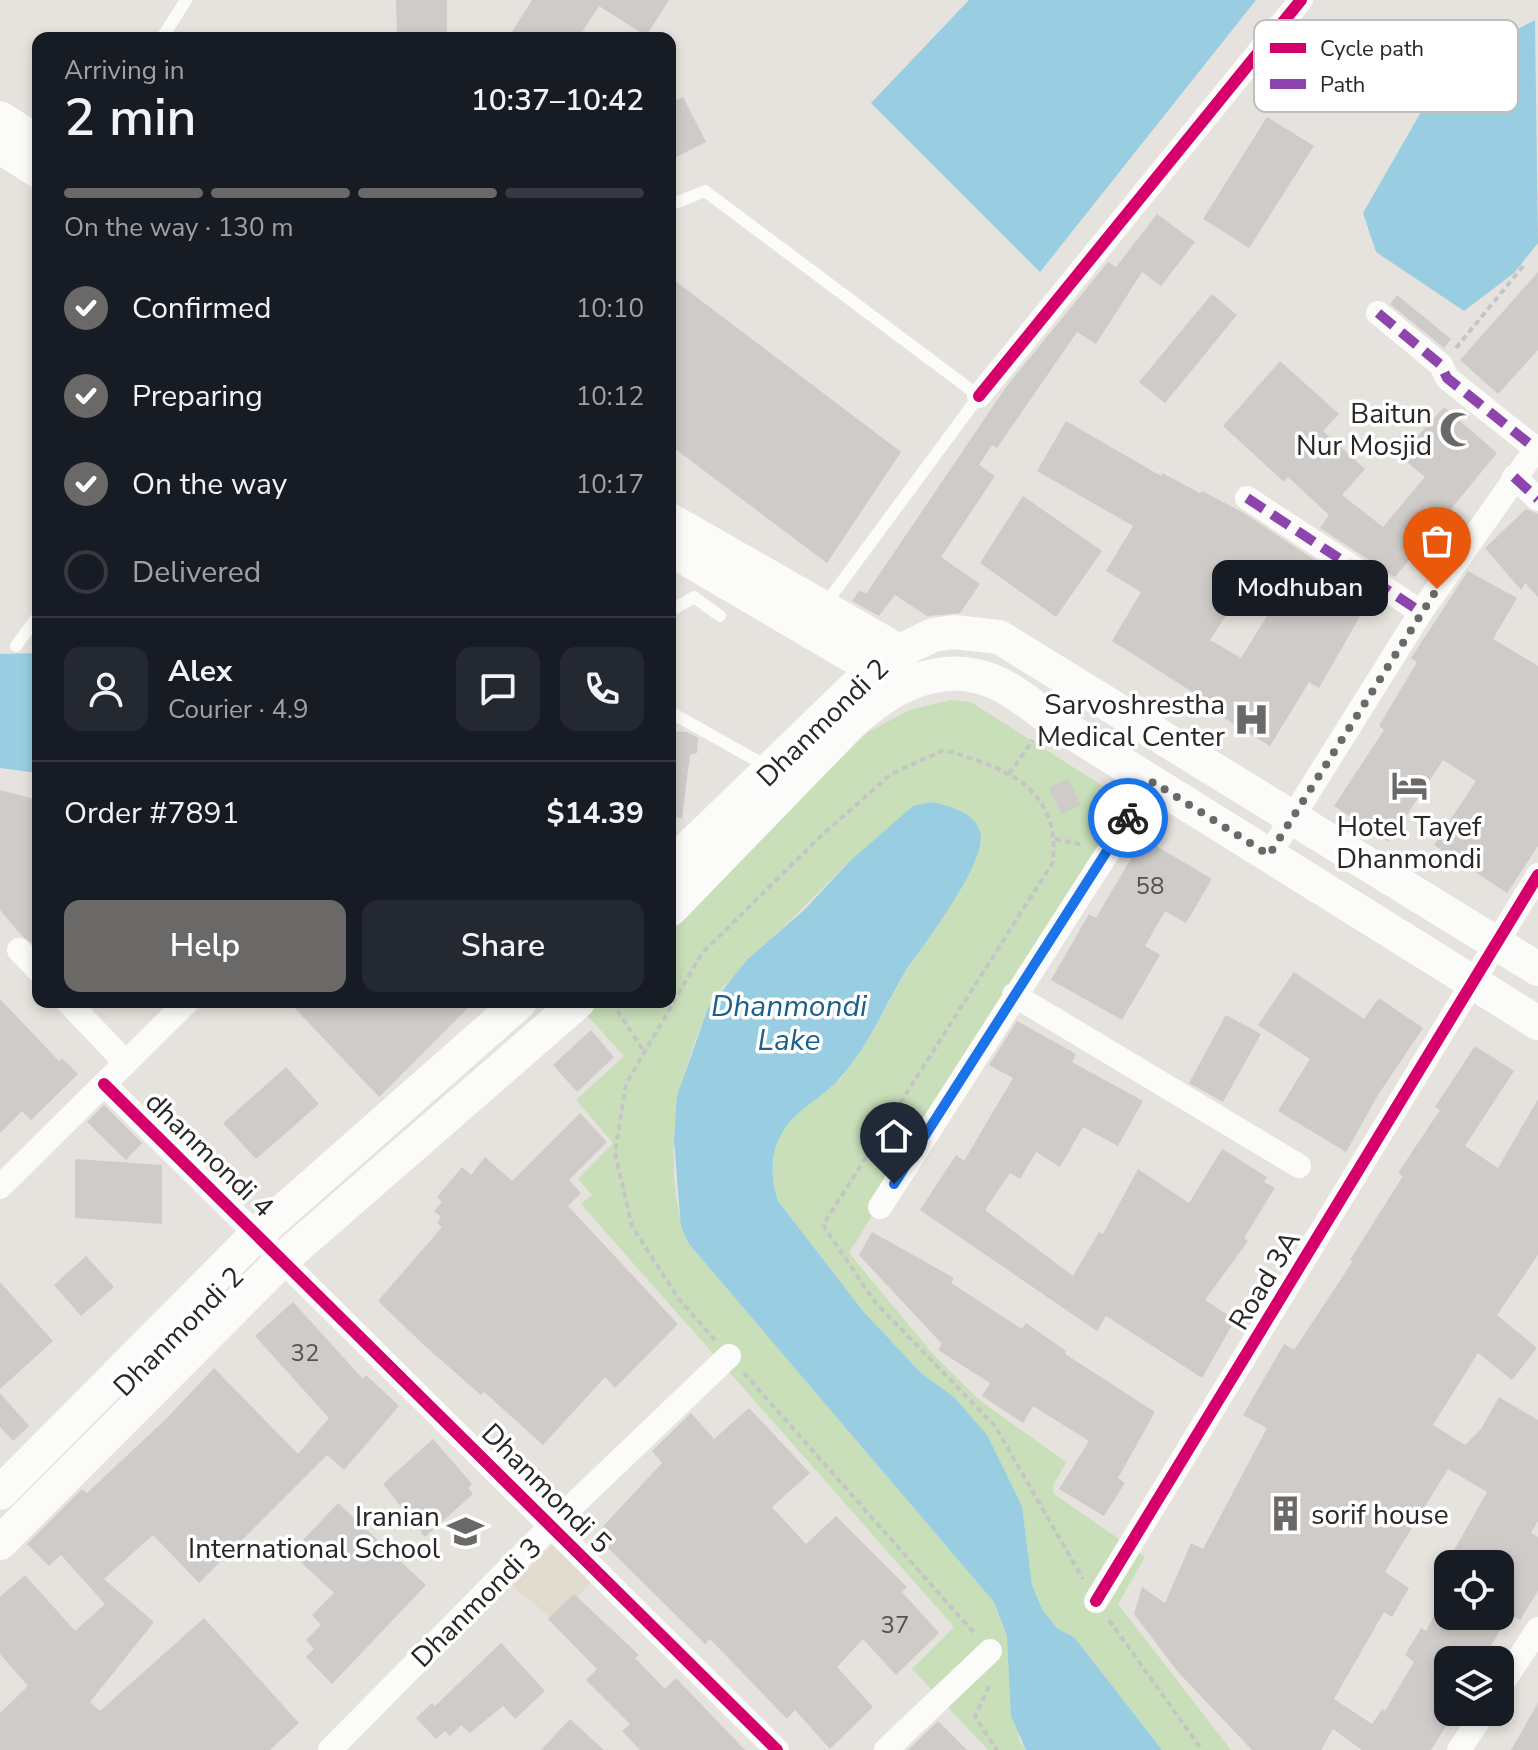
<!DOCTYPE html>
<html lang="en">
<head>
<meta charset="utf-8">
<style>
  :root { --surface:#171b24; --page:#242831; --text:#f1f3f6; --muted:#9ea1a6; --line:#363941; --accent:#6a6968 }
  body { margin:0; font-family:"Nunito Sans",sans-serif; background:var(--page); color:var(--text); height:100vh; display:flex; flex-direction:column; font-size:30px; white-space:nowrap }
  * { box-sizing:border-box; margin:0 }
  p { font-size:26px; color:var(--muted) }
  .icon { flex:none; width:44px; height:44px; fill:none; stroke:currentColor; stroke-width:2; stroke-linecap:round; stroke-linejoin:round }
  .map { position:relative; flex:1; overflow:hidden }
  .sheet { position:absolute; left:32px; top:32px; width:644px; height:976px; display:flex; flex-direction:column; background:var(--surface); border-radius:16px; box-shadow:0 4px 12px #0003 }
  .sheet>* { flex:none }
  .fabs { position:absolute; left:1434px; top:1550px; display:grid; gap:16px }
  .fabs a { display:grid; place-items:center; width:80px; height:80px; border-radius:16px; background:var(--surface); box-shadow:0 4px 12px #0003; font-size:40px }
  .pin { position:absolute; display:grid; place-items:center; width:68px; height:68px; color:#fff; margin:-82px -34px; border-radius:50% 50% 50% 0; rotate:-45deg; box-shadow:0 0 8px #0007 }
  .pin .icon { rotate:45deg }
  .courier { position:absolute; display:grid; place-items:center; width:80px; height:80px; margin:-40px; border:6px solid #1a73e8; border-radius:50%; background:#fff; color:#222; box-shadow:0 2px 10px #0007 }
  .bubble { position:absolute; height:56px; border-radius:16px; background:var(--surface); box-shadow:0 4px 12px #0003; font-size:26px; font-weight:600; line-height:56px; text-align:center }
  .overview em { font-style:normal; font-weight:600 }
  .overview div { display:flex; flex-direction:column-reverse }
  .overview { display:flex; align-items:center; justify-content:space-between; height:136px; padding:0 32px }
  h1 { font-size:52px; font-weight:600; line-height:60px }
  .bar { display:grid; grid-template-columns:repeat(4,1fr); gap:12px 8px; align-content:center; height:96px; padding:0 32px }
  .bar i { height:10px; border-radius:6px; background:var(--line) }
  .bar .active { background:var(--accent) }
  .bar p { grid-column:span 4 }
  .line { display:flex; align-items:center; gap:20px; padding:0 32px; border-top:2px solid var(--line) }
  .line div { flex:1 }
  .round { display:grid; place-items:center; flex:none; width:84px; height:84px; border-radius:16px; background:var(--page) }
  ol { padding:0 32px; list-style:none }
  li { display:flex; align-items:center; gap:24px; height:88px }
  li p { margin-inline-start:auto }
  li .icon { padding:8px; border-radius:50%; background:var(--accent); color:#fff; stroke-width:4 }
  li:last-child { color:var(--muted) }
  li i { width:44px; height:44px; border:4px solid var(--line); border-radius:50% }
  .button { display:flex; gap:16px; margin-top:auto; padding:16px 32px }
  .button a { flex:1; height:92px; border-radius:16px; background:var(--accent); color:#fff; font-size:32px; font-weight:600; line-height:92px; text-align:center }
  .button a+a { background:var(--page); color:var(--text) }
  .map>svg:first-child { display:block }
  .education { fill:#e0dbcd }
  .green { fill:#c8dfba }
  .water { fill:#98cde2 }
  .building { fill:#cecbc8; fill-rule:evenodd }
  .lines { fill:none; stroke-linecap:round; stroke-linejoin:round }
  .path { stroke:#c6c5c5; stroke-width:4; stroke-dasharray:6 4; stroke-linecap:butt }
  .lane { stroke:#fbfbfa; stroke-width:12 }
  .street { stroke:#fbfbfa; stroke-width:24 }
  .secondary { stroke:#fbfbfa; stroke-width:34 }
  .quiet { stroke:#8e44ad; stroke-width:10; stroke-dasharray:20 10; stroke-linecap:butt }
  .cycleway-casing { stroke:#fff; stroke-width:17 }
  .cycleway { stroke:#d6006c; stroke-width:12 }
  .done { stroke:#6a6968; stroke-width:8; stroke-dasharray:0 14.4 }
  .route { stroke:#1a73e8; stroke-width:10 }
  .labels { text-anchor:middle; stroke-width:7; stroke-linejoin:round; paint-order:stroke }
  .number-label { font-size:24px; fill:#525251 }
  .poi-label { font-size:28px; fill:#282828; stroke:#fff; text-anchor:end }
  .street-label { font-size:28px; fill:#282828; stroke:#fff }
  .water-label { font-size:30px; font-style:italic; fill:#19618c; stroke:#fff }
  .key { fill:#fff; stroke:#bebebe; stroke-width:2 }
  .key-label { font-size:22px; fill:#282828 }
</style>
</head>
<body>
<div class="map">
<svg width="1538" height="1750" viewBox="0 0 1538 1750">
  <rect width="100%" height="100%" fill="#e6e3de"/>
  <path class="education" d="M555 1542 594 1579 554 1620 512 1586Z"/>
  <path class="green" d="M951 700 971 702 1128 802 849 1253 933 1354 978 1399 1066 1462 1053 1486 1054 1494 1145 1557 1118 1604 1231 1750H1162L1075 1638 1057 1628 1042 1609 1032 1585 1022 1506 954 1397 921 1373 863 1311 778 1201C770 1178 771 1158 780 1135 792 1109 823 1098 842 1077 868 1045 885 1007 906 972 933 928 965 889 982 839L850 861 722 988C678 1054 657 1168 689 1244L994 1602 1007 1636 1019 1740 1026 1750H988L912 1669 954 1627 581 1204 592 1195 578 1179 613 1143 576 1100 624 1056 583 1011 592 1002H670V926L868 732 910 710Z"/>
  <path class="water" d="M969 0H1256L1040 272 871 103Z
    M1535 20 1538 243 1514 273 1464 311 1376 252 1363 213 1448 65Z
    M38 653V773L0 768V654Z
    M931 802C949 806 975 812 980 832 989 860 924 944 907 969 885 1005 869 1046 840 1078 823 1098 797 1108 783 1131 770 1152 770 1178 778 1201L863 1311 921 1373 954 1397 987 1435 1022 1506 1032 1585 1042 1609 1057 1628 1075 1638 1162 1750H1026L1011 1716 1007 1636 994 1602 689 1244 681 1226 678 1192 674 1140 677 1096 708 1008 747 960 804 910 850 861 913 806Z"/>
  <path class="building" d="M396 0H447V38H397Z
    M532 0H669L646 36 599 6 578 38H508Z
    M683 97 706 142 670 160V103Z
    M1267 117 1314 146 1249 248 1203 219Z
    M1157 214 1195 242 1161 286 1142 272 1096 344 1077 332 997 448 992 445 979 465 995 476 941 557 980 584 960 613 927 616 895 595 879 616 852 601 860 590 866 594 1006 387 1108 262 1116 267Z
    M1538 272V350L1498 394 1460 360Z
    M670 277 901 452 827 563 670 445Z
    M1212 294 1237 315 1165 403 1139 382Z
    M1397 295 1451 339 1444 348 1390 304Z
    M1280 361 1339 414 1323 431 1365 469 1342 495 1383 527 1425 477 1400 456 1444 407 1497 453 1395 577 1320 528 1329 515 1288 477 1284 482 1223 426Z
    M1066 421 1161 476 1162 473 1200 493 1202 491 1242 512 1371 597 1319 688 1309 682 1270 746 1191 698 1194 693 1112 641 1141 592 1106 571 1133 526 1037 471ZM1248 582 1278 598 1241 658 1210 640Z
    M1023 496 1102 551 1056 617 980 563Z
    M1526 509 1538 514V597L1525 583 1521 590 1485 548Z
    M1468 571 1517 598 1493 639 1538 666V846L1507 893 1434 845 1476 781 1443 760 1389 842 1334 806 1384 730 1379 726 1417 662 1411 658Z
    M670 731 687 732 698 738 697 753 690 755 682 818 670 817Z
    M1068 779 1081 805 1061 814 1049 788Z
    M0 790 38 800V948L21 935 0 910Z
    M1143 838 1212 879 1186 923 1165 911 1145 946 1160 955 1122 1020 1051 980 1089 914 1096 918Z
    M1294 972 1364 1019 1379 998 1423 1028 1378 1095 1346 1152 1278 1111 1310 1059 1258 1025Z
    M0 999 59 1061 62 1058 78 1074 31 1120 22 1111 0 1133Z
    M289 1002H474L379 1097Z
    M1226 1015 1261 1034 1223 1102 1189 1083Z
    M1017 1021 1076 1054 1072 1062 1143 1101 1118 1146 1083 1127 1060 1167 1036 1152 1020 1179 1010 1173 985 1210 1073 1276 1099 1232 1103 1234 1138 1169 1189 1203 1222 1149 1267 1177 1264 1182 1275 1188 1244 1238 1248 1241 1205 1300 1235 1320 1202 1378 1106 1316 1097 1331 920 1210 956 1155 964 1161 1013 1078 989 1065Z
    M591 1030 614 1057 577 1092 553 1065Z
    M1475 1046 1514 1071 1465 1146 1498 1168 1538 1099V1255L1497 1315 1537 1348 1512 1380 1478 1353 1433 1425 1465 1445 1481 1429 1499 1397 1538 1420V1521L1531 1533 1538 1537V1591L1520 1620 1500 1608V1564H1446L1487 1492 1448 1469 1385 1572 1409 1588 1392 1617 1384 1612 1334 1699 1372 1724 1382 1709 1385 1711 1414 1662 1405 1655 1421 1628 1426 1631 1448 1590V1616H1508L1483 1660H1448V1723L1431 1750H1362L1333 1729 1321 1750H1252L1178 1672 1134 1614 1142 1587 1165 1603 1191 1543 1203 1549 1267 1428 1243 1415 1284 1344 1294 1350 1353 1261 1350 1260 1403 1176 1398 1173 1440 1110 1435 1107Z
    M286 1067 319 1104 256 1159 223 1123Z
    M104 1105 142 1143 126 1160 87 1122Z
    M580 1113 607 1142 569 1180 581 1193 568 1206 678 1324 615 1388 605 1377 543 1445 484 1392 481 1395 426 1347 378 1301 442 1227 437 1223 441 1217 434 1211 442 1202 437 1197 462 1167 471 1175 485 1157 512 1181Z
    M75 1159 162 1165V1224L75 1218Z
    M872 1232 954 1278 951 1283 1022 1329 1026 1323 1066 1351 1065 1354 1155 1412 1118 1478 1125 1483 1104 1516 1059 1489 1089 1441 1033 1406 1023 1423 982 1396 990 1383 938 1350 942 1344 859 1255Z
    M86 1256 114 1287 81 1316 54 1285Z
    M0 1282 53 1341 0 1389Z
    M293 1302 363 1379 366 1375 399 1406 344 1470 327 1455 199 1583 153 1535 104 1579 154 1622 90 1702 100 1711 204 1618 299 1723 270 1750H0V1713L28 1686 0 1654V1597L25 1575 75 1631 105 1604 61 1555 49 1566 27 1544 82 1489 87 1493 167 1418 214 1368 298 1454 329 1418 255 1336Z
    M0 1393 29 1426 13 1441 0 1427Z
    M749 1408 810 1473 772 1507 806 1544 836 1516 907 1587 902 1592 939 1633 896 1675 863 1639 837 1667 873 1707 830 1749 795 1710 787 1719 710 1639 705 1644 595 1535 662 1463 652 1451 691 1413 714 1439Z
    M433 1439 472 1484 468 1488 473 1494 425 1537 383 1484Z
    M338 1503 426 1585 332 1684 306 1657 314 1649 306 1640 321 1625 312 1615 334 1593 291 1553Z
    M574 1594 639 1655 635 1658 665 1689 676 1678 745 1750H640L622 1731 630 1724 586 1680 597 1669 548 1619Z
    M501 1643 545 1691 515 1719 503 1706 470 1733 461 1725 450 1736 445 1731 436 1739 416 1718 432 1703 435 1706Z
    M1538 1703V1750H1511Z
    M570 1719 604 1750H541Z
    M938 1721 967 1750H908Z"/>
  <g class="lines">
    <path class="path" d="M1456 348 1524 265
      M1009 774 1033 740
      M1055 839 1084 845
      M612 1002 643 1050
      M715 1340 678 1298 632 1226 615 1153 626 1084 702 953 820 837 891 774 944 750C1006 768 1060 787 1053 862L823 1225 874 1301 995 1426 1083 1579
      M744 1373 974 1633
      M1109 1620 1202 1750
      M989 1686 975 1717 997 1750"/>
    <path class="lane" d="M162 38 186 0
      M670 205 705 191 979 396 824 606
      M670 611 694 597 720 616
      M16 646 38 616
      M670 712 768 767"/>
    <path class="street" d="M1378 313 1441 365 1447 378 1536 449
      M979 396 1301 0
      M1514 477 1538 499
      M1247 498 1421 612
      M1269 855 1421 612 1538 446
      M19 950 38 970
      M1014 995 1299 1166
      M68 1002 126 1063
      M104 1084 777 1750
      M0 1187 187 1002
      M880 1207 1153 782
      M1096 1601 1538 875
      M1500 1687 1538 1629
      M330 1750 551 1526 729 1356
      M886 1750 990 1651
      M1459 1750 1484 1712"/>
    <path class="secondary" d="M0 118 38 142
      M0 147 38 171
      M670 520 899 651 902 671
      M670 549 890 678
      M670 866 884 659 933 635 954 632 999 637 1538 969
      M670 910 851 723C890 687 943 658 997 683 1016 692 1032 705 1049 718L1538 1023
      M0 1493 257 1234 520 1002
      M0 1543 283 1259 578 1002"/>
    <path class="quiet" d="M1378 313 1441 365 1447 378 1536 449
      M1514 477 1538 499
      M1247 498 1421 612"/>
    <defs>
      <path id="cycleway" d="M979 396 1301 0
        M104 1084 777 1750
        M1096 1601 1538 875"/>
    </defs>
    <use href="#cycleway" class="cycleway-casing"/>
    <use href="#cycleway" class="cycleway"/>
  </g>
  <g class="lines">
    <path class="done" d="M1128 818 1153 782 1269 855 1437 589"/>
    <path class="route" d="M894 1184 1128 818"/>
  </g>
  <defs>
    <symbol id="mosque-bare" viewBox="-9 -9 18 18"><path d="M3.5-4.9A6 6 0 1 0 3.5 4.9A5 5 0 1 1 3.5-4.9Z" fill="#6a6968" stroke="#fff" stroke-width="2.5" paint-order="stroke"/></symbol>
    <symbol id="hospital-bare" viewBox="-9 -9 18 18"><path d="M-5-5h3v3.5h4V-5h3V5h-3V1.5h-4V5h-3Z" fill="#6a6968" stroke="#fff" stroke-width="2.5" paint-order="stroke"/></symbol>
    <symbol id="hotel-bare" viewBox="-9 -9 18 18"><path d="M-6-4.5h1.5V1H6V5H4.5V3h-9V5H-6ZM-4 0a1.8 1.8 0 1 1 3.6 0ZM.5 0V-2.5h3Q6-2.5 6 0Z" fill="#6a6968" stroke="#fff" stroke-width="2.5" paint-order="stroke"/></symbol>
    <symbol id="building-bare" viewBox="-9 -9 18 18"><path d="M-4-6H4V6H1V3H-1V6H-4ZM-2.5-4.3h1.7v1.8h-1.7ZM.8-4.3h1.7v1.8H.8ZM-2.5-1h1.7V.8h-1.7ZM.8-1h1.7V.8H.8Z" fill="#6a6968" stroke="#fff" stroke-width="2.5" paint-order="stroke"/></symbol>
    <symbol id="school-bare" viewBox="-9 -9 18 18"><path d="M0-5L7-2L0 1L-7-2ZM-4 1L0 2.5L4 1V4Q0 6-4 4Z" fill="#6a6968" stroke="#fff" stroke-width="2.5" paint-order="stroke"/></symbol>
  </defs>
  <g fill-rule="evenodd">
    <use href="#mosque-bare" x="1432" y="404" width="51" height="51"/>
    <use href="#hospital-bare" x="1226" y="694" width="51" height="51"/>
    <use href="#hotel-bare" x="1384" y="760" width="51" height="51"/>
    <use href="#building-bare" x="1260" y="1488" width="51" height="51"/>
    <use href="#school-bare" x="440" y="1506" width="51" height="51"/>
  </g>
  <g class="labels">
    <g class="number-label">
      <text x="1150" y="894">58</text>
      <text x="305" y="1361">32</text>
      <text x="895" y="1633">37</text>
    </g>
    <g class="poi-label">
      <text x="1432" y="423">Baitun<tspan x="1432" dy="32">Nur Mosjid</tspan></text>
      <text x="1225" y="714">Sarvoshrestha<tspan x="1225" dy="32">Medical Center</tspan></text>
      <text x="1409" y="836" text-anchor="middle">Hotel Tayef<tspan x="1409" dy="32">Dhanmondi</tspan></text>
      <text x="1311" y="1524" text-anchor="start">sorif house</text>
      <text x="440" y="1526">Iranian<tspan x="440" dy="32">International School</tspan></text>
    </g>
    <g class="street-label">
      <text transform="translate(822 722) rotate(-44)" y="10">Dhanmondi 2</text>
      <text transform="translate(210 1154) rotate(44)" y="10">dhanmondi 4</text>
      <text transform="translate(1264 1280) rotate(-59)" y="10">Road 3A</text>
      <text transform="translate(178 1331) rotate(-45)" y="10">Dhanmondi 2</text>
      <text transform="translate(547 1488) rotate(45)" y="10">Dhanmondi 5</text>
      <text transform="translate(476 1602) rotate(-45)" y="10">Dhanmondi 3</text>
    </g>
    <g class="water-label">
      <text x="789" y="1016">Dhanmondi<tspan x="789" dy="34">Lake</tspan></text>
    </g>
  </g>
  <rect x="1254" y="20" width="264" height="92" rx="12" class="key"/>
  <rect x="1270" y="43" width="36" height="10" fill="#d6006c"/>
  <rect x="1270" y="79" width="36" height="10" fill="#8e44ad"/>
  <g class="key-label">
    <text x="1320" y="56">Cycle path</text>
    <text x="1320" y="92">Path</text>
  </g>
</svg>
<div class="fabs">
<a><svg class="icon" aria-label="locate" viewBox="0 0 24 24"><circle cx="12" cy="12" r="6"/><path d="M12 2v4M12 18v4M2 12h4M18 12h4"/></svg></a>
<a><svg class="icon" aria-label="layers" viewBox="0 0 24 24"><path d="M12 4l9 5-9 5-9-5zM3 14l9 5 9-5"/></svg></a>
</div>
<div class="pin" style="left:1437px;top:589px;background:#ea580c"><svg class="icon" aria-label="bag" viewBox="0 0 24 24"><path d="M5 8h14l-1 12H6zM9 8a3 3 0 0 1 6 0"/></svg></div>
<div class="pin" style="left:894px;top:1184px;background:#1f2937"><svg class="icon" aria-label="home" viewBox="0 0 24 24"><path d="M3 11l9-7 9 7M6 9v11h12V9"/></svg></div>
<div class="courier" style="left:1128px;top:818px"><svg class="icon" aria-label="bike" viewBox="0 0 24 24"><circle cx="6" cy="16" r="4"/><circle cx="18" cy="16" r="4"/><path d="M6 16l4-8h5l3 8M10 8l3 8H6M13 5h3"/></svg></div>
<div class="bubble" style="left:1212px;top:560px;width:176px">Modhuban</div>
<section class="sheet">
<div class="overview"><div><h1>2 min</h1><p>Arriving in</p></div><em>10:37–10:42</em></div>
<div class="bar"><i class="active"></i><i class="active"></i><i class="active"></i><i></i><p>On the way · 130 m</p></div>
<ol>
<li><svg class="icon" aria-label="check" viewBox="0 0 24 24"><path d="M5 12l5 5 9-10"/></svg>Confirmed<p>10:10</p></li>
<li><svg class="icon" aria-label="check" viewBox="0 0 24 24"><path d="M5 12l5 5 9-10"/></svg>Preparing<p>10:12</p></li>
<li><svg class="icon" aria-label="check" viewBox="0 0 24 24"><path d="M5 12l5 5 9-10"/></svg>On the way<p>10:17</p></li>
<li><i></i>Delivered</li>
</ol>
<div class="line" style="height:144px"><a class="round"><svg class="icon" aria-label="person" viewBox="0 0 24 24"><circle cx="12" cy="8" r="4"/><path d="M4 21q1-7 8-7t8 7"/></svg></a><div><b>Alex</b><p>Courier · 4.9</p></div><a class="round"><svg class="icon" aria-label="chat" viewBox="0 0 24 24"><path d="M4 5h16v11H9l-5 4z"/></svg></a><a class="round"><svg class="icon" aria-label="phone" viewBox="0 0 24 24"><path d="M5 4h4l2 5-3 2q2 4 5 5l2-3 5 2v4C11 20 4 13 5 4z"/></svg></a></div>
<div class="line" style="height:104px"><div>Order #7891</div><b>$14.39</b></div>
<div class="button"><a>Help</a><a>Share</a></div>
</section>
</div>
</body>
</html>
